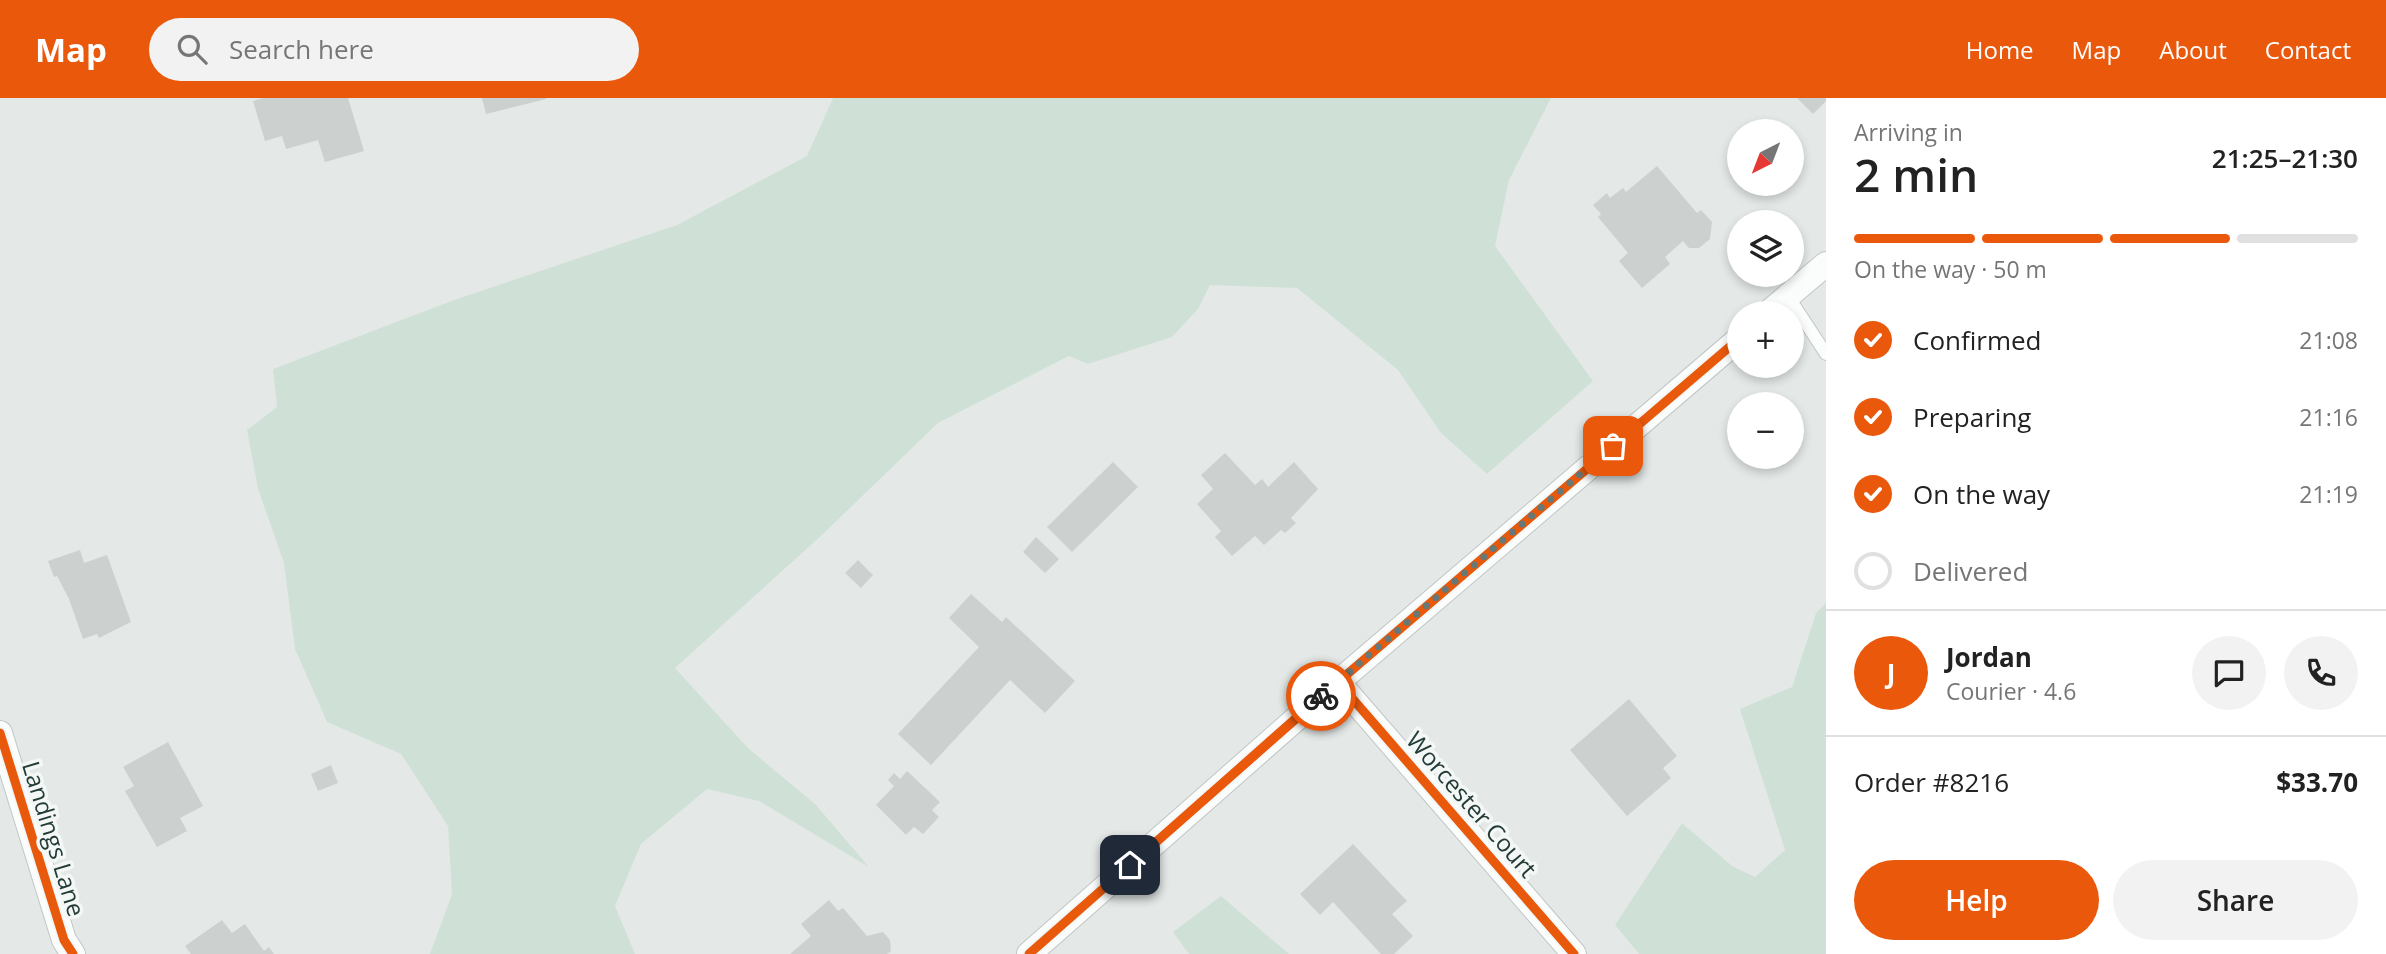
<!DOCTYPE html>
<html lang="en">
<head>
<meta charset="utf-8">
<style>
  :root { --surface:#fff; --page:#f2f2f2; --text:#222; --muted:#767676; --line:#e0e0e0; --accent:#ea580c }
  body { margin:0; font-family:"Open Sans",sans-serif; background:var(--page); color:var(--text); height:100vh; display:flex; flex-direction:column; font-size:26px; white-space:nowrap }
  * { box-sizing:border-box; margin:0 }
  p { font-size:23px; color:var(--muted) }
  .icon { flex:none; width:38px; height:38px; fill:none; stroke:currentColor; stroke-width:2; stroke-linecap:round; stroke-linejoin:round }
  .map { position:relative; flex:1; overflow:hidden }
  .drawer { display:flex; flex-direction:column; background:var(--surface); width:560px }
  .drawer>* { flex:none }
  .needle { width:46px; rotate:222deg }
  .fabs { position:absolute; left:1727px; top:21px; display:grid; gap:14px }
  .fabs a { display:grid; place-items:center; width:77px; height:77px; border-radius:50%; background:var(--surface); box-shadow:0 4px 10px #0003; font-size:35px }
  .pin { position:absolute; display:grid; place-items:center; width:60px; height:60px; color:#fff; margin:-30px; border-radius:14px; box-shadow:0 4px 10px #0006 }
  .courier { position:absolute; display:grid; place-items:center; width:70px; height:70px; margin:-35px; border:5px solid #ea580c; border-radius:50%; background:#fff; color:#222; box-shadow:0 2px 9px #0007 }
  .head em { font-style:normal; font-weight:600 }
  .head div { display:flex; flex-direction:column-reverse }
  .head { display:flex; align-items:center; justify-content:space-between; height:119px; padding:0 28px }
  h1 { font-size:46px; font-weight:600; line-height:52px }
  .bar { display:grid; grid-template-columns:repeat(4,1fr); gap:10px 7px; align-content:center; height:84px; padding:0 28px }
  .bar i { height:9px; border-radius:5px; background:var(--line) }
  .bar .current { background:var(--accent) }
  .bar p { grid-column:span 4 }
  .line { display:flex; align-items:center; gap:18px; padding:0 28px; border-top:2px solid var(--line) }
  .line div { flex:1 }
  .round { display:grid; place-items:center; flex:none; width:74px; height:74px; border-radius:37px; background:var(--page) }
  ol { padding:0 28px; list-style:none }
  li { display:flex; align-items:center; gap:21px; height:77px }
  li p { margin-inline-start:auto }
  li .icon { padding:7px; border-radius:50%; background:var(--accent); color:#fff; stroke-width:4 }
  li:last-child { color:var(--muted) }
  li i { width:38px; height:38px; border:4px solid var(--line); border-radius:50% }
  .primary-button { display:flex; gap:14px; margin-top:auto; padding:14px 28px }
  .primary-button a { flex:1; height:80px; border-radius:42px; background:var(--accent); color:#fff; font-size:28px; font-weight:600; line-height:80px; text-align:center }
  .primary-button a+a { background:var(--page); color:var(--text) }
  header { display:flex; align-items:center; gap:42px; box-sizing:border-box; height:98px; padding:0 35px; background:var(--accent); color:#fff }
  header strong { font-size:33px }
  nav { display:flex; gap:38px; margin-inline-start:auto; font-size:24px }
  .search { width:490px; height:63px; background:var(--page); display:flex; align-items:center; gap:18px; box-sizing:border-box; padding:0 24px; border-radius:38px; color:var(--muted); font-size:26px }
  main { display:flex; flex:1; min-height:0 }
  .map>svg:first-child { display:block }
  .green { fill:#cfe1d7 }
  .building { fill:#ccd0cf }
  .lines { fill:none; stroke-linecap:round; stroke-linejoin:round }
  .lane-casing { stroke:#c1c6c5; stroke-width:14 }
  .street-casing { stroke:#c1c6c5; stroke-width:26 }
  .lane { stroke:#fbfcfc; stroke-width:12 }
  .street { stroke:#fbfcfc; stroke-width:24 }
  .cycleway-casing { stroke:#f3f8f6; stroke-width:13 }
  .cycleway { stroke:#e8590c; stroke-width:9 }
  .done { stroke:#677876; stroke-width:7; stroke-dasharray:0 12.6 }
  .route { stroke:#ea580c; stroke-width:9 }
  .labels { text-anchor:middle; stroke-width:7; stroke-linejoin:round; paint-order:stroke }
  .street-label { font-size:24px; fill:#243b38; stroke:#f3f8f6 }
</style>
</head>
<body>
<header>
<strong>Map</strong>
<div class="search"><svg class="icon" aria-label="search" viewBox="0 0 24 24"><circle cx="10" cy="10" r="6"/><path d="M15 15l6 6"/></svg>Search here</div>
<nav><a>Home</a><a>Map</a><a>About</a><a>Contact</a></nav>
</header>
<main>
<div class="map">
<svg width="1826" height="856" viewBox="0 0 1826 856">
  <rect width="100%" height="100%" fill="#e4e9e8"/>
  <path class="green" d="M833 0H1551L1509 82 1495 148 1593 283 1487 376 1441 335 1398 272 1297 190 1210 187 1198 211 1172 239 1088 266 1069 258 938 325 823 436 675 570 748 650 816 707 869 769 759 703 707 691 641 746 615 808 635 856H430L452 796 448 728 401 656 327 624 295 551 284 465 258 391 247 332 277 309 273 271 454 202 677 127 807 58Z
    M1826 505V856H1639L1615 827 1682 725 1732 768 1755 779 1785 752 1740 611 1792 589 1816 515Z
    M1221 798 1289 856H1189L1173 834Z"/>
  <path class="building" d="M263 0H348L364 53 325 64 318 42 286 51 282 38 265 43 253 3Z
    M482 0H546V1L486 16Z
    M1797 0H1826V3L1813 16Z
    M1657 68 1697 115 1701 112 1712 124 1710 141 1699 150H1689L1683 143 1665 159 1670 166 1642 190 1619 163 1628 155 1598 119 1601 116 1593 107 1607 95 1610 100 1623 90 1626 94Z
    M1225 355 1255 387 1262 381 1268 389 1294 364 1318 391 1291 420 1296 425 1285 435 1281 432 1264 447 1255 438 1232 458 1215 439 1221 433 1197 406 1213 391 1201 377Z
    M1113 364 1138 389 1072 454 1047 429Z
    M1036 439 1059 461 1045 475 1023 454Z
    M80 452 84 465 107 457 131 524 99 540 97 536 83 541 69 501 57 478 54 479 48 463Z
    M858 462 873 477 861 490 845 475Z
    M971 496 1002 524 1006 519 1075 583 1045 615 1010 582 931 667 898 636 979 549 949 520Z
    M1629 601 1677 658 1663 670 1671 680 1627 718 1570 652Z
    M168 644 203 708 180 720 187 733 157 749 125 693 134 688 123 669Z
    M331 667 338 685 318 693 311 676Z
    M907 673 940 704 932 712 939 719 923 736 914 729 906 737 876 707 894 688 888 682 894 675 900 681Z
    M1353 746 1407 803 1392 816 1413 838 1394 856H1381L1333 804 1320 817 1300 796Z
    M829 802 838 813 843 810 867 838 883 834 890 842 891 853 887 856H790L811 838 801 826Z
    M222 822 232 835 245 826 264 853 269 849 274 856H191L185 848Z"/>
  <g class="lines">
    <defs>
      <path id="lane" d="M1788 198 1826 256"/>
      <path id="street" d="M1768 215 1826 166
        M1338 584 1574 856
        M0 635 64 842 73 856
        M1029 856 1338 584 1740 240"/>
    </defs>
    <use href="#lane" class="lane-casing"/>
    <use href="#street" class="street-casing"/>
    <use href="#lane" class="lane"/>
    <use href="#street" class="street"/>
    <defs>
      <path id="cycleway" d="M1338 584 1574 856
        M0 635 64 842 73 856
        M1029 856 1338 584 1740 240"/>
    </defs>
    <use href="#cycleway" class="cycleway-casing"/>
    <use href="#cycleway" class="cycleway"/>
  </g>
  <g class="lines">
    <path class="done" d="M1321 598 1613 348"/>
    <path class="route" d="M1130 767 1321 598"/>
  </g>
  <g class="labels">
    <g class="street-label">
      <text transform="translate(1471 707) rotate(49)" y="8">Worcester Court</text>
      <text transform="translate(53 741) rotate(73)" y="8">Landings Lane</text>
    </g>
  </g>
</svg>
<div class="fabs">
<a><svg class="needle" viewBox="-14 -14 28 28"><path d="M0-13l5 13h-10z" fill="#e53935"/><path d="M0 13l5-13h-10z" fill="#767676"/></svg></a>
<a><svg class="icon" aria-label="layers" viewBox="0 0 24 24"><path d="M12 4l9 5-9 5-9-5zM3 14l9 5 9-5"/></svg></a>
<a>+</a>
<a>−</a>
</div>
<div class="pin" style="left:1613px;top:348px;background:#ea580c"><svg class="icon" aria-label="bag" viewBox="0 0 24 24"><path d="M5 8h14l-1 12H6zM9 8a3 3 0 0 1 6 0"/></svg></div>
<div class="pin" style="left:1130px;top:767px;background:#1f2937"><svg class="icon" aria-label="home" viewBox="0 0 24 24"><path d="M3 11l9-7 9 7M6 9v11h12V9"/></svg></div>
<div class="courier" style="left:1321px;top:598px"><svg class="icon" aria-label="bike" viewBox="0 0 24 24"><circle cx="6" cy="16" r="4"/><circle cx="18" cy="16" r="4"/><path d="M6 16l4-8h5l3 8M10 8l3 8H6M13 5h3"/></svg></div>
</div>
<section class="drawer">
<div class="head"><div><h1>2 min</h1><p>Arriving in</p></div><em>21:25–21:30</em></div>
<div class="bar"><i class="current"></i><i class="current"></i><i class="current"></i><i></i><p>On the way · 50 m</p></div>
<ol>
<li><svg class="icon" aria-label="check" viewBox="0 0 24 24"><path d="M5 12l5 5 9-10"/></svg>Confirmed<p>21:08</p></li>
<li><svg class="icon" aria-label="check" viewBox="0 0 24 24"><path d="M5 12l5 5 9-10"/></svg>Preparing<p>21:16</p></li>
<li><svg class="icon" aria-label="check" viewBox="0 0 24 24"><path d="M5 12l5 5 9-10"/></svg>On the way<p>21:19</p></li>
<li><i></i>Delivered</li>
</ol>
<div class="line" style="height:126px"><b class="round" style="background:var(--accent);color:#fff">J</b><div><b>Jordan</b><p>Courier · 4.6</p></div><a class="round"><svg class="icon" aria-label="chat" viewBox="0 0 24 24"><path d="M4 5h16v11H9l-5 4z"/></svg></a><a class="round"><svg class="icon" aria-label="phone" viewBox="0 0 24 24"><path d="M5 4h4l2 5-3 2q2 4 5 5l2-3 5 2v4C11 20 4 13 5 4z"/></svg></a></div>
<div class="line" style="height:91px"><div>Order #8216</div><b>$33.70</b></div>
<div class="primary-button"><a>Help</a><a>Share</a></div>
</section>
</main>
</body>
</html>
